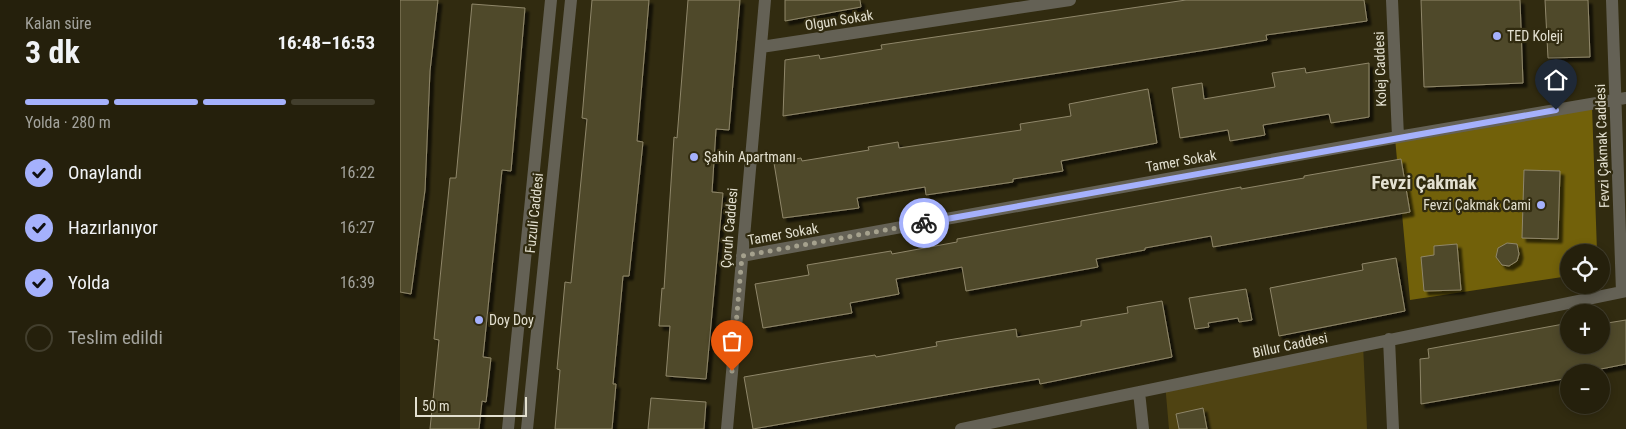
<!DOCTYPE html>
<html lang="tr">
<head>
<meta charset="utf-8">
<style>
  :root { --surface:#25200c; --page:#2d2815; --text:#f1f3f6; --muted:#a3a39d; --line:#423e2d; --accent:#a5b1fc }
  body { margin:0; font-family:"Roboto Condensed",sans-serif; background:var(--page); color:var(--text); height:100vh; display:flex; flex-direction:column; font-size:19px; white-space:nowrap }
  * { box-sizing:border-box; margin:0 }
  p { font-size:16px; color:var(--muted) }
  .icon { flex:none; width:28px; height:28px; fill:none; stroke:currentColor; stroke-width:2; stroke-linecap:round; stroke-linejoin:round }
  .map { position:relative; flex:1; overflow:hidden }
  .side { display:flex; flex-direction:column; background:var(--surface); width:400px }
  .side>* { flex:none }
  .tools { position:absolute; left:1160px; top:244px; display:grid; gap:10px }
  .tools a { display:grid; place-items:center; width:50px; height:50px; border-radius:50%; background:var(--surface); box-shadow:0 2px 8px #0003,0 0 0 1px var(--line); font-size:25px }
  .scale { position:absolute; left:15px; bottom:12px; width:112px; box-sizing:border-box; padding-left:5px; border:2px solid #e3e0d0; border-top:0; font-size:14px; line-height:18px; white-space:nowrap; color:#e3e0d0; -webkit-text-stroke:4px #312b10; paint-order:stroke }
  .pin { position:absolute; display:grid; place-items:center; width:42px; height:42px; color:#fff; margin:-51px -21px; border-radius:50% 50% 50% 0; rotate:-45deg; box-shadow:0 0 5px #0007 }
  .pin .icon { rotate:45deg }
  .courier { position:absolute; display:grid; place-items:center; width:50px; height:50px; margin:-25px; border:4px solid #a5b1fc; border-radius:50%; background:#fff; color:#222; box-shadow:0 1px 6px #0007 }
  .summary em { font-style:normal; font-weight:700 }
  .summary div { display:flex; flex-direction:column-reverse }
  .summary { display:flex; align-items:center; justify-content:space-between; height:85px; padding:0 25px }
  h1 { font-size:32px; font-weight:700; line-height:38px }
  .bar { display:grid; grid-template-columns:repeat(4,1fr); gap:8px 5px; align-content:center; height:60px; padding:0 25px }
  .bar i { height:6px; border-radius:4px; background:var(--line) }
  .bar .current { background:var(--accent) }
  .bar p { grid-column:span 4 }
  ol { padding:0 25px; list-style:none }
  li { display:flex; align-items:center; gap:15px; height:55px }
  li p { margin-inline-start:auto }
  li .icon { padding:5px; border-radius:50%; background:var(--accent); color:#111; stroke-width:4 }
  li:last-child { color:var(--muted) }
  li i { width:28px; height:28px; border:2px solid var(--line); border-radius:50% }
  main { display:flex; flex:1; min-height:0 }
  .map>svg:first-child { display:block }
  .green { fill:#4f4312 }
  .forest { fill:#72610a }
  .building { fill:#4f482c; stroke:#8f8769; filter:url(#shadow) }
  .lines { fill:none; stroke-linecap:round; stroke-linejoin:round }
  .minor { stroke:#646155; stroke-width:12 }
  .done { stroke:#a5a18d; stroke-width:5; stroke-dasharray:0 9 }
  .route { stroke:#a5b1fc; stroke-width:6 }
  .poi-dot { fill:#a5b1fc; stroke:#312b10; stroke-width:2 }
  .labels { text-anchor:middle; stroke-width:4.5; stroke-linejoin:round; paint-order:stroke }
  .street-label { font-size:14px; fill:#e3e0d0; stroke:#312b10 }
  .poi-label { font-size:14px; fill:#e3e0d0; stroke:#312b10; text-anchor:start }
  .district-label { font-size:19px; font-weight:bold; fill:#e3e0d0; stroke:#312b10 }
</style>
</head>
<body>
<main>
<section class="side">
<div class="summary"><div><h1>3 dk</h1><p>Kalan süre</p></div><em>16:48–16:53</em></div>
<div class="bar"><i class="current"></i><i class="current"></i><i class="current"></i><i></i><p>Yolda · 280 m</p></div>
<ol>
<li><svg class="icon" aria-label="check" viewBox="0 0 24 24"><path d="M5 12l5 5 9-10"/></svg>Onaylandı<p>16:22</p></li>
<li><svg class="icon" aria-label="check" viewBox="0 0 24 24"><path d="M5 12l5 5 9-10"/></svg>Hazırlanıyor<p>16:27</p></li>
<li><svg class="icon" aria-label="check" viewBox="0 0 24 24"><path d="M5 12l5 5 9-10"/></svg>Yolda<p>16:39</p></li>
<li><i></i>Teslim edildi</li>
</ol>
</section>
<div class="map">
<svg width="1226" height="429" viewBox="0 0 1226 429">
  <defs>
    <filter id="shadow"><feDropShadow dx="4" dy="4" stdDeviation="1" flood-color="#0009"/></filter>
  </defs>
  <rect width="100%" height="100%" fill="#312b10"/>
  <path class="green" d="M963 345 967 429H769L765 383Z"/>
  <path class="forest" d="M1192 106 1197 252H1169V276L1010 300 995 138Z"/>
  <path class="building" d="M0 0H38L30 71 25 190 11 294 0 292Z
    M192 0H249L237 141 243 142 229 276H223L213 384H216L212 429H155L160 370 157 369 165 282 171 283 187 119 182 118Z
    M288 0H340L329 130 316 129 312 192 323 193 306 379 266 376 270 326H259L262 288 264 289 274 137 277 138Z
    M385 0H460L461 7 385 21Z
    M786 0H964L967 21 866 35 867 40 819 48 383 116 385 60 419 55 420 59 482 49 481 45Z
    M1021 0H1120L1123 83 1024 87Z
    M1145 0H1188L1190 57 1148 58Z
    M72 4 125 8 111 171 102 170 83 357 91 358 86 402 82 401 79 429H30L39 340 34 339 50 178H56Z
    M969 63V117L931 123 929 114 863 125 865 135 830 141 828 130 780 138 772 88 802 83 804 99 875 87 872 73 905 68 906 73Z
    M748 89 757 143 661 161 663 171 613 179V182L526 195 525 187 457 198 459 208 383 218 374 163 401 158 402 161 469 150 468 147 498 142 499 148 621 130 620 124 671 116 669 104Z
    M1001 159 1010 212 813 247 811 236 745 248V250L696 259 698 267 566 291 562 267 496 279 499 294 450 303 452 313 363 328 355 284 409 275 407 265 491 251 492 254 557 242V239L841 187V189L904 178V176Z
    M1124 170 1160 171 1158 239 1122 238Z
    M1107 243 1117 244 1119 254 1117 261 1109 266 1102 265 1096 257 1098 248Z
    M1057 244 1061 290 1024 291 1021 257 1034 255V246Z
    M996 258 1005 311 879 336 870 288 963 270 962 264Z
    M846 289 852 320 839 322 838 318 808 323 809 327 795 329 789 298Z
    M762 301 772 357 640 384 639 379 591 387 353 429 344 377 431 362 475 355 476 357 537 346 536 342 616 329 617 337 681 326V321L728 313 727 307Z
    M1226 320V364L1186 372H1169V378L1021 404 1020 359 1029 358 1028 349 1169 323V345H1201V324Z
    M251 398 306 402 304 429H248Z
    M803 408 807 429H779L776 414Z"/>
  <g class="lines">
    <path class="minor" d="M992 0 998 137
      M1212 0 1222 292
      M361 47 670 0
      M342 256 998 137 1226 98
      M989 339 993 429
      M739 392 743 429
      M108 429 151 0
      M127 429 171 0
      M327 429 365 0
      M561 429 1226 291"/>
  </g>
  <g class="lines">
    <path class="done" d="M332 371 342 256 524 223"/>
    <path class="route" d="M524 223 1156 110"/>
  </g>
  <g class="poi-dot">
    <circle cx="1097" cy="36" r="5"/>
    <circle cx="294" cy="157" r="5"/>
    <circle cx="1141" cy="205" r="5"/>
    <circle cx="79" cy="320" r="5"/>
  </g>
  <g class="labels">
    <g class="street-label">
      <text transform="translate(439 20) rotate(-9)" y="5">Olgun Sokak</text>
      <text transform="translate(980 69) rotate(-92)" y="5">Kolej Caddesi</text>
      <text transform="translate(1202 146) rotate(-92)" y="5">Fevzi Çakmak Caddesi</text>
      <text transform="translate(781 161) rotate(-10)" y="5">Tamer Sokak</text>
      <text transform="translate(134 213) rotate(-84)" y="5">Fuzuli Caddesi</text>
      <text transform="translate(329 228) rotate(-85)" y="5">Çoruh Caddesi</text>
      <text transform="translate(383 234) rotate(-10)" y="5">Tamer Sokak</text>
      <text transform="translate(890 345) rotate(-12)" y="5">Billur Caddesi</text>
    </g>
    <g class="poi-label">
      <text x="1107" y="41">TED Koleji</text>
      <text x="304" y="162">Şahin Apartmanı</text>
      <text x="1131" y="210" text-anchor="end">Fevzi Çakmak Cami</text>
      <text x="89" y="325">Doy Doy</text>
    </g>
    <g class="district-label">
      <text x="1024" y="189">Fevzi Çakmak</text>
    </g>
  </g>
</svg>
<div class="tools">
<a><svg class="icon" aria-label="locate" viewBox="0 0 24 24"><circle cx="12" cy="12" r="6"/><path d="M12 2v4M12 18v4M2 12h4M18 12h4"/></svg></a>
<a>+</a>
<a>−</a>
</div>
<div class="scale">50 m</div>
<div class="pin" style="left:332px;top:371px;background:#ea580c"><svg class="icon" aria-label="bag" viewBox="0 0 24 24"><path d="M5 8h14l-1 12H6zM9 8a3 3 0 0 1 6 0"/></svg></div>
<div class="pin" style="left:1156px;top:110px;background:#1f2937"><svg class="icon" aria-label="home" viewBox="0 0 24 24"><path d="M3 11l9-7 9 7M6 9v11h12V9"/></svg></div>
<div class="courier" style="left:524px;top:223px"><svg class="icon" aria-label="bike" viewBox="0 0 24 24"><circle cx="6" cy="16" r="4"/><circle cx="18" cy="16" r="4"/><path d="M6 16l4-8h5l3 8M10 8l3 8H6M13 5h3"/></svg></div>
</div>
</main>
</body>
</html>
